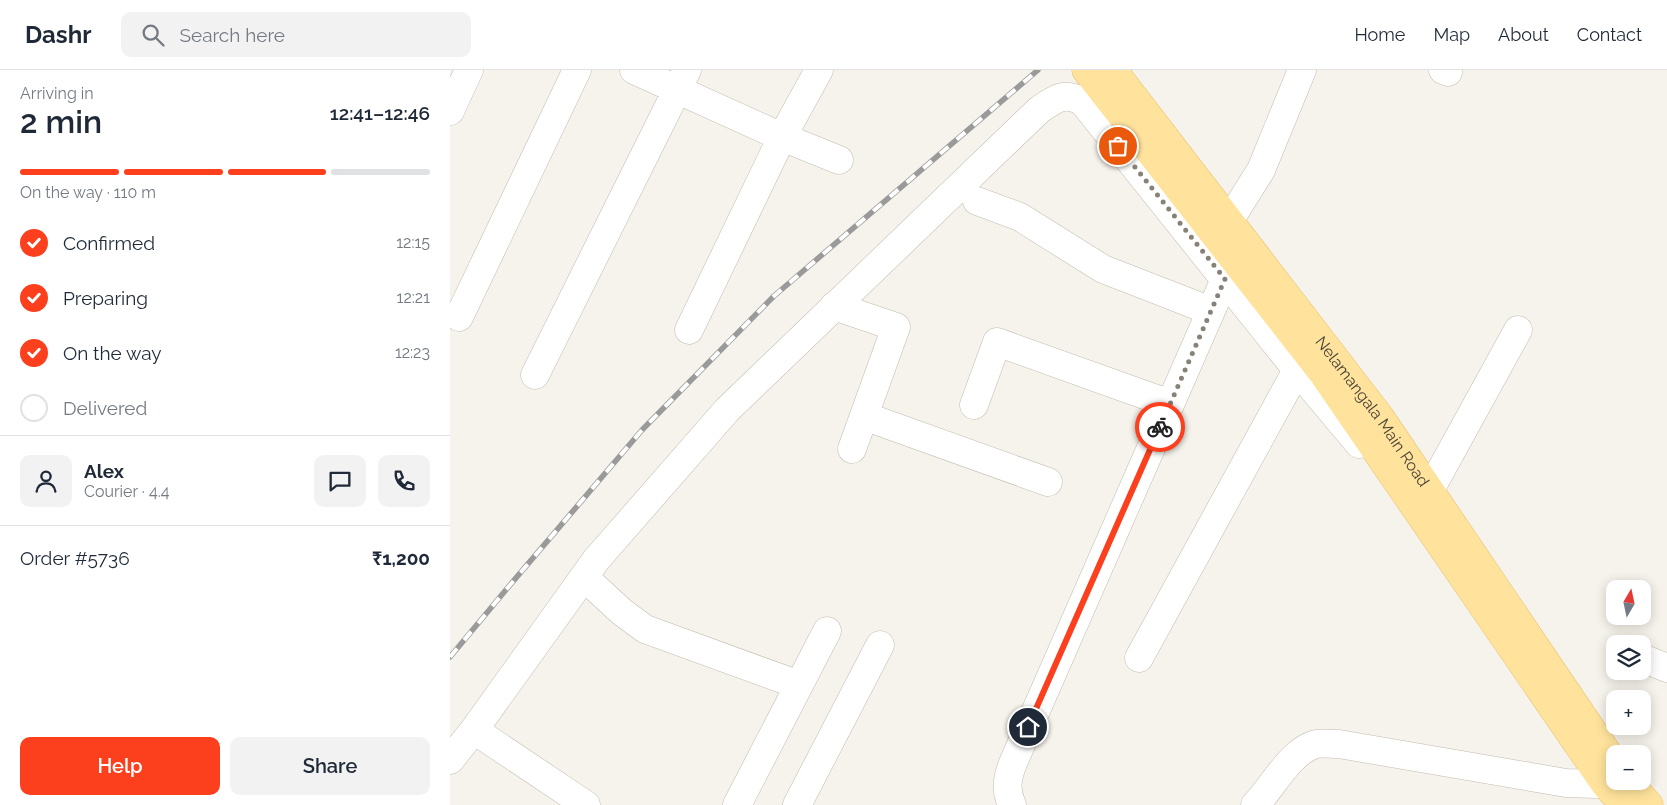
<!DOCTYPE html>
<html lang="en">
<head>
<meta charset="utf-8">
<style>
  :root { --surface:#fff; --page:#f2f2f3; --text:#1f2937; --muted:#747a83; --line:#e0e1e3; --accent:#fc3f1d }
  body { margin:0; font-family:Raleway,sans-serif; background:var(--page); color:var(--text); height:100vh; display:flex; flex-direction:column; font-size:19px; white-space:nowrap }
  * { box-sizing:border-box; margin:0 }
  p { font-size:16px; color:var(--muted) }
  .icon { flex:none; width:28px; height:28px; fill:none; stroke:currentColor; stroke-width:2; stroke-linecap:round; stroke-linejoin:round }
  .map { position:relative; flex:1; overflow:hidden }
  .side { display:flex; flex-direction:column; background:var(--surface); width:450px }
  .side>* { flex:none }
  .needle { width:32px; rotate:9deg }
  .controls { position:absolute; left:1156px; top:510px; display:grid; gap:10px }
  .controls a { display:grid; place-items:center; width:45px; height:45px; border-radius:10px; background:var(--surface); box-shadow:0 2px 12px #0003; font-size:25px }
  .pin { position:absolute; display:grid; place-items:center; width:42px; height:42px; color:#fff; margin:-21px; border:2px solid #fff; border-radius:50%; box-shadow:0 1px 5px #0007 }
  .courier { position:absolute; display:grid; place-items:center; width:50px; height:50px; margin:-25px; border:4px solid #fc3f1d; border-radius:50%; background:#fff; color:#222; box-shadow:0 1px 6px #0007 }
  .head em { font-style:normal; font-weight:600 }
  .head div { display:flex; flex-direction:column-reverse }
  .head { display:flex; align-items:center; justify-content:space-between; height:85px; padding:0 20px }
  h1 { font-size:32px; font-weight:600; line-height:38px }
  .bar { display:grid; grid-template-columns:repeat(4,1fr); gap:8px 5px; align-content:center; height:60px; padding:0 20px }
  .bar i { height:6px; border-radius:4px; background:var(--line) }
  .bar .current { background:var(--accent) }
  .bar p { grid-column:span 4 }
  .line { display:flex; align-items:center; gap:12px; padding:0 20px; border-top:1px solid var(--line) }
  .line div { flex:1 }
  .round { display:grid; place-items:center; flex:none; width:52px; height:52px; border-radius:10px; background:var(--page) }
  ol { padding:0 20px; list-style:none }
  li { display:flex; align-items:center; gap:15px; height:55px }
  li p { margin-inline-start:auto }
  li .icon { padding:5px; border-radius:50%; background:var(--accent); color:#fff; stroke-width:4 }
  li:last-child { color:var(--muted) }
  li i { width:28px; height:28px; border:2px solid var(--line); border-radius:50% }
  .primary-button { display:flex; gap:10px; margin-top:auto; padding:10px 20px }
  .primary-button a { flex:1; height:58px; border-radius:10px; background:var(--accent); color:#fff; font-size:20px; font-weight:600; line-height:58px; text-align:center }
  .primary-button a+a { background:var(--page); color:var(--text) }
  header { display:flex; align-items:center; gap:30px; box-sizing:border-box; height:70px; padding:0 25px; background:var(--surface); border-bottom:1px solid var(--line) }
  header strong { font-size:24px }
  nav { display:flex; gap:28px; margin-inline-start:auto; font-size:18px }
  .search { width:350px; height:45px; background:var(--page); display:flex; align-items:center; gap:12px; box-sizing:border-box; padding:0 18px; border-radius:10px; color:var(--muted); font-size:19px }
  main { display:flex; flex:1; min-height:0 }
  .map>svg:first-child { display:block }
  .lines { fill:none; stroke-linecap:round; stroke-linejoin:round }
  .minor-casing { stroke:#c2bbae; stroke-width:29 }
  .major-casing { stroke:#e6c16a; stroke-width:29 }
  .minor { stroke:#fff; stroke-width:28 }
  .major { stroke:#ffe39c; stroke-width:28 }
  .rail-casing { stroke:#9a9a9a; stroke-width:5.5 }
  .rail { stroke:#fff; stroke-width:4; stroke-dasharray:11; stroke-linecap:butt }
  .done { stroke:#878178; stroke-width:5; stroke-dasharray:0 9 }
  .route { stroke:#fc3f1d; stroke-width:6 }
  .labels { text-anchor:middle; stroke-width:4; stroke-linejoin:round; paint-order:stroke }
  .street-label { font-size:16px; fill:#4b4439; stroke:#fff }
</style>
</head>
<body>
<header>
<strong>Dashr</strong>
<div class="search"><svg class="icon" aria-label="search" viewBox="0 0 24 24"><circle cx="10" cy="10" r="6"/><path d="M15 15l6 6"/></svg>Search here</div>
<nav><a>Home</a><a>Map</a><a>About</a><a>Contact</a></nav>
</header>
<main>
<section class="side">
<div class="head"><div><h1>2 min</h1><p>Arriving in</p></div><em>12:41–12:46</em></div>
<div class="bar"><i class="current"></i><i class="current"></i><i class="current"></i><i></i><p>On the way · 110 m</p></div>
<ol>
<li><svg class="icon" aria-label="check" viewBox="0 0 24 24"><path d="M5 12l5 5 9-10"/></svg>Confirmed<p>12:15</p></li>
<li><svg class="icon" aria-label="check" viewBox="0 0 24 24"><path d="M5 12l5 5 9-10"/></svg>Preparing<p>12:21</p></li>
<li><svg class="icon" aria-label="check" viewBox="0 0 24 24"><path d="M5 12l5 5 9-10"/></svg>On the way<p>12:23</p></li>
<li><i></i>Delivered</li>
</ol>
<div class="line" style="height:90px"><a class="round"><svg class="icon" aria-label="person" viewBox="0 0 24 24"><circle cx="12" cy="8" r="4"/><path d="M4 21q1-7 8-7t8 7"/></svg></a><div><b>Alex</b><p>Courier · 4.4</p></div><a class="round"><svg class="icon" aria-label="chat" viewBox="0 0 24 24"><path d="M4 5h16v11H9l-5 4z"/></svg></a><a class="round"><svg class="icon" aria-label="phone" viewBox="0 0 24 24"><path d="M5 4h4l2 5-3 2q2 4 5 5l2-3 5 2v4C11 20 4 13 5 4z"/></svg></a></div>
<div class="line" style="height:65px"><div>Order #5736</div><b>₹1,200</b></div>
<div class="primary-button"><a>Help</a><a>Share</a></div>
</section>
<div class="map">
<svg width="1217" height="735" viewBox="0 0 1217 735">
  <rect width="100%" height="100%" fill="#f6f3ec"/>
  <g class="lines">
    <defs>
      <path id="minor" d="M184 0 332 67 389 90
        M993 0 998 2
        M0 41 19 0
        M527 131 570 147 653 199 761 241
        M779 151 811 100 852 0
        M384 236 446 257 402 379
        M9 247 127 0
        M239 260 332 67 369 0
        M85 305 237 0
        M524 335 547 272 720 334
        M414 346 598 412
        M980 420 1068 260
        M134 507 172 542 195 559 349 615
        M689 588 847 300
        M1192 588 1217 598
        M24 660 136 735
        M0 690 24 660 146 490 277 340 589 40C605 29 614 21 633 32L847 300 909 374
        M287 735 377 561
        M347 735 430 575
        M562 735C555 720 557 708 563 693L775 209
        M805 735C823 717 840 681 866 674 873 673 882 674 889 674L1116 713 1176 715"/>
      <g id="major">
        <path d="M636 0 874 305 1155 714 1174 735"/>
        <path id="s1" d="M663 0 930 347 1165 694"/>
        <path d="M1178 711 1199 735"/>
      </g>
    </defs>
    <use href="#minor" class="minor-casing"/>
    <use href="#major" class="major-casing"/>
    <use href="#minor" class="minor"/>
    <use href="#major" class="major"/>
    <defs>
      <path id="rail" d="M0 587 60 515 192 360 324 226 588 0"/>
    </defs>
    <use href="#rail" class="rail-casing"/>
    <use href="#rail" class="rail"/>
  </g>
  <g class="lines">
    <path class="done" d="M668 76 775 209 710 357"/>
    <path class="route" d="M578 657 710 357"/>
  </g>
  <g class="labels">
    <g class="street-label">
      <text dy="6" stroke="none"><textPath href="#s1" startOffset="429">Nelamangala Main Road</textPath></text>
    </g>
  </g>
</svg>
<div class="controls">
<a><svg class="needle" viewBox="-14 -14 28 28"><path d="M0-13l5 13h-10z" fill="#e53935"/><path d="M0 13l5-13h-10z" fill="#747a83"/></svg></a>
<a><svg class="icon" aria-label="layers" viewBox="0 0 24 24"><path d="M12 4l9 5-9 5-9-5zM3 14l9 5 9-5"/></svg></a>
<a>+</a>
<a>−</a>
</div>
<div class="pin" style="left:668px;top:76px;background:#ea580c"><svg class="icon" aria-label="bag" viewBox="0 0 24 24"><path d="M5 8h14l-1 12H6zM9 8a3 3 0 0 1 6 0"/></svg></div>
<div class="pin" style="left:578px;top:657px;background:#1f2937"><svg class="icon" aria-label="home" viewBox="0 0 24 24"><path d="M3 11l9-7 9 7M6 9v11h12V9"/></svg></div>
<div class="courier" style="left:710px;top:357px"><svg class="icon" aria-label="bike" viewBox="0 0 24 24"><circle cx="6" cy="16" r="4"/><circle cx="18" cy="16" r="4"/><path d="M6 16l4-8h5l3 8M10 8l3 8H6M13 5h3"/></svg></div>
</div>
</main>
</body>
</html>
